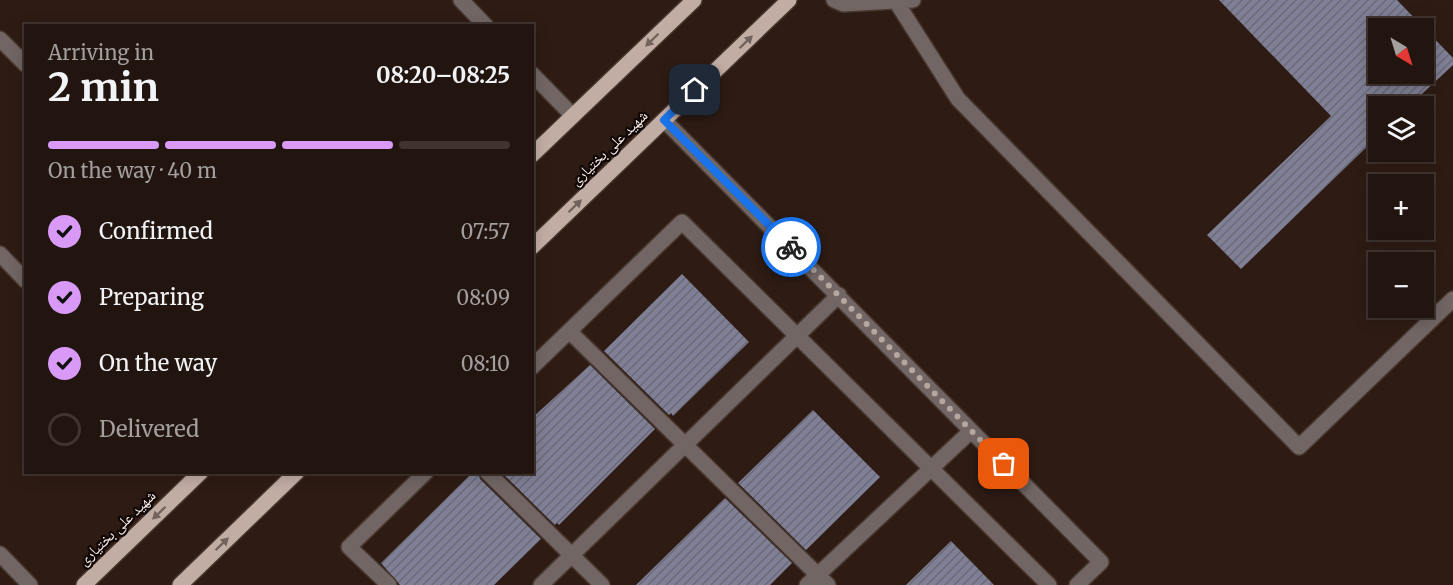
<!DOCTYPE html>
<html lang="en">
<head>
<meta charset="utf-8">
<style>
  :root { --surface:#22150f; --page:#2e221d; --text:#f1f3f6; --muted:#a29f9e; --line:#3f342f; --accent:#d99af7 }
  body { margin:0; font-family:Merriweather,"Noto Naskh Arabic",serif; background:var(--page); color:var(--text); height:100vh; display:flex; flex-direction:column; font-size:22px; white-space:nowrap }
  * { box-sizing:border-box; margin:0 }
  p { font-size:20px; color:var(--muted) }
  .icon { flex:none; width:33px; height:33px; fill:none; stroke:currentColor; stroke-width:2; stroke-linecap:round; stroke-linejoin:round }
  .map { position:relative; flex:1; overflow:hidden }
  .details { position:absolute; left:24px; top:24px; width:510px; height:450px; display:flex; flex-direction:column; background:var(--surface); border-radius:0px; box-shadow:0 3px 15px #0003,0 0 0 2px var(--line) }
  .details>* { flex:none }
  .needle { width:39px; rotate:142deg }
  .tools { position:absolute; left:1368px; top:18px; display:grid; gap:12px }
  .tools a { display:grid; place-items:center; width:66px; height:66px; border-radius:0px; background:var(--surface); box-shadow:0 3px 15px #0003,0 0 0 2px var(--line); font-size:30px }
  .pin { position:absolute; display:grid; place-items:center; width:51px; height:51px; color:#fff; margin:-26px; border-radius:12px; box-shadow:0 3px 9px #0006 }
  .courier { position:absolute; display:grid; place-items:center; width:60px; height:60px; margin:-30px; border:4px solid #1a73e8; border-radius:50%; background:#fff; color:#222; box-shadow:0 2px 8px #0007 }
  .headline em { font-style:normal; font-weight:700 }
  .headline div { display:flex; flex-direction:column-reverse }
  .headline { display:flex; align-items:center; justify-content:space-between; height:102px; padding:0 24px }
  h1 { font-size:39px; font-weight:700; line-height:45px }
  .bar { display:grid; grid-template-columns:repeat(4,1fr); gap:9px 6px; align-content:center; height:72px; padding:0 24px }
  .bar i { height:8px; border-radius:4px; background:var(--line) }
  .bar .selected { background:var(--accent) }
  .bar p { grid-column:span 4 }
  ol { padding:0 24px; list-style:none }
  li { display:flex; align-items:center; gap:18px; height:66px }
  li p { margin-inline-start:auto }
  li .icon { padding:6px; border-radius:50%; background:var(--accent); color:#111; stroke-width:4 }
  li:last-child { color:var(--muted) }
  li i { width:33px; height:33px; border:3px solid var(--line); border-radius:50% }
  .map>svg:first-child { display:block }
  .building { fill:url(#building-hatch); fill-rule:evenodd }
  .lines { fill:none; stroke-linecap:round; stroke-linejoin:round }
  .lane-casing { stroke:#47362e; stroke-width:18 }
  .street-casing { stroke:#47362e; stroke-width:18 }
  .primary-casing { stroke:#47362e; stroke-width:18 }
  .lane { stroke:#716663; stroke-width:15 }
  .street { stroke:#716663; stroke-width:15 }
  .primary { stroke:#c2ada5; stroke-width:15 }
  .oneway { fill:#72635d }
  .done { stroke:#b6a6a0; stroke-width:6; stroke-dasharray:0 10.8 }
  .route { stroke:#1a73e8; stroke-width:8 }
  .labels { text-anchor:middle; stroke-width:4.5; stroke-linejoin:round; paint-order:stroke }
  .street-label { font-size:15px; fill:#fff1ec; stroke:#100806 }
</style>
</head>
<body>
<div class="map">
<svg width="1453" height="585" viewBox="0 0 1453 585">
  <defs>
    <pattern id="building-hatch" width="6" height="6" patternUnits="userSpaceOnUse" patternTransform="scale(1.5)"><rect width="6" height="6" fill="#7f8096"/><path d="M-1 1l2-2M0 6l6-6M5 7l2-2" fill="none" stroke="#6b6a76"/></pattern>
  </defs>
  <rect width="100%" height="100%" fill="#2e1c14"/>
  <path class="building" d="M1219 0H1397L1453 58V65L1409 106H1378V136L1241 269 1207 235 1331 116ZM1378 28H1424V74H1378Z
    M682 274 749 342 673 416 671 413 669 415 604 351Z
    M590 365 655 429 559 525 557 523 555 525 501 472H532V418Z
    M813 410 880 477 806 550 738 483Z
    M473 472H478L480 479 541 539 494 585H400L381 563Z
    M725 498 792 563 770 585H636Z
    M951 541 994 585H906Z"/>
  <g class="lines">
    <defs>
      <path id="lane" d="M834 0 843 4 913 0
        M897 3 958 99 1299 447 1453 299"/>
      <path id="street" d="M461 0 486 26
        M0 39 26 65
        M532 74 573 116
        M664 120 1101 562 1077 585
        M0 254 26 281
        M569 331 828 585
        M532 367 682 222 1049 585
        M487 472 602 585
        M0 554 30 585
        M389 585 349 547 426 472
        M541 585 839 295
        M807 585 971 431"/>
      <path id="primary" d="M532 155 694 0
        M532 247 789 0
        M84 585 201 472
        M180 585 297 472"/>
    </defs>
    <use href="#lane" class="lane-casing"/>
    <use href="#street" class="street-casing"/>
    <use href="#primary" class="primary-casing"/>
    <use href="#lane" class="lane"/>
    <use href="#street" class="street"/>
    <use href="#primary" class="primary"/>
  </g>
  <defs><path id="oneway-solid" d="M-6-.8H1V-3.2L6.5 0L1 3.2V.8H-6Z" transform="scale(1.5)"/></defs>
  <g class="oneway">
    <use href="#oneway-solid" transform="translate(652 40) rotate(136)"/>
    <use href="#oneway-solid" transform="translate(746 42) rotate(-44)"/>
    <use href="#oneway-solid" transform="translate(575 206) rotate(-44)"/>
    <use href="#oneway-solid" transform="translate(159 513) rotate(136)"/>
    <use href="#oneway-solid" transform="translate(222 544) rotate(-44)"/>
  </g>
  <g class="lines">
    <path class="done" d="M791 247 1004 464"/>
    <path class="route" d="M695 90 664 120 791 247"/>
  </g>
  <g class="labels">
    <g class="street-label">
      <text transform="translate(609 148) rotate(-44)" y="5">شهید علی بختیاری</text>
      <text transform="translate(117 528) rotate(-44)" y="5">شهید علی بختیاری</text>
    </g>
  </g>
</svg>
<div class="tools">
<a><svg class="needle" viewBox="-14 -14 28 28"><path d="M0-13l5 13h-10z" fill="#e53935"/><path d="M0 13l5-13h-10z" fill="#a29f9e"/></svg></a>
<a><svg class="icon" aria-label="layers" viewBox="0 0 24 24"><path d="M12 4l9 5-9 5-9-5zM3 14l9 5 9-5"/></svg></a>
<a>+</a>
<a>−</a>
</div>
<div class="pin" style="left:1004px;top:464px;background:#ea580c"><svg class="icon" aria-label="bag" viewBox="0 0 24 24"><path d="M5 8h14l-1 12H6zM9 8a3 3 0 0 1 6 0"/></svg></div>
<div class="pin" style="left:695px;top:90px;background:#1f2937"><svg class="icon" aria-label="home" viewBox="0 0 24 24"><path d="M3 11l9-7 9 7M6 9v11h12V9"/></svg></div>
<div class="courier" style="left:791px;top:247px"><svg class="icon" aria-label="bike" viewBox="0 0 24 24"><circle cx="6" cy="16" r="4"/><circle cx="18" cy="16" r="4"/><path d="M6 16l4-8h5l3 8M10 8l3 8H6M13 5h3"/></svg></div>
<section class="details">
<div class="headline"><div><h1>2 min</h1><p>Arriving in</p></div><em>08:20–08:25</em></div>
<div class="bar"><i class="selected"></i><i class="selected"></i><i class="selected"></i><i></i><p>On the way · 40 m</p></div>
<ol>
<li><svg class="icon" aria-label="check" viewBox="0 0 24 24"><path d="M5 12l5 5 9-10"/></svg>Confirmed<p>07:57</p></li>
<li><svg class="icon" aria-label="check" viewBox="0 0 24 24"><path d="M5 12l5 5 9-10"/></svg>Preparing<p>08:09</p></li>
<li><svg class="icon" aria-label="check" viewBox="0 0 24 24"><path d="M5 12l5 5 9-10"/></svg>On the way<p>08:10</p></li>
<li><i></i>Delivered</li>
</ol>
</section>
</div>
</body>
</html>
